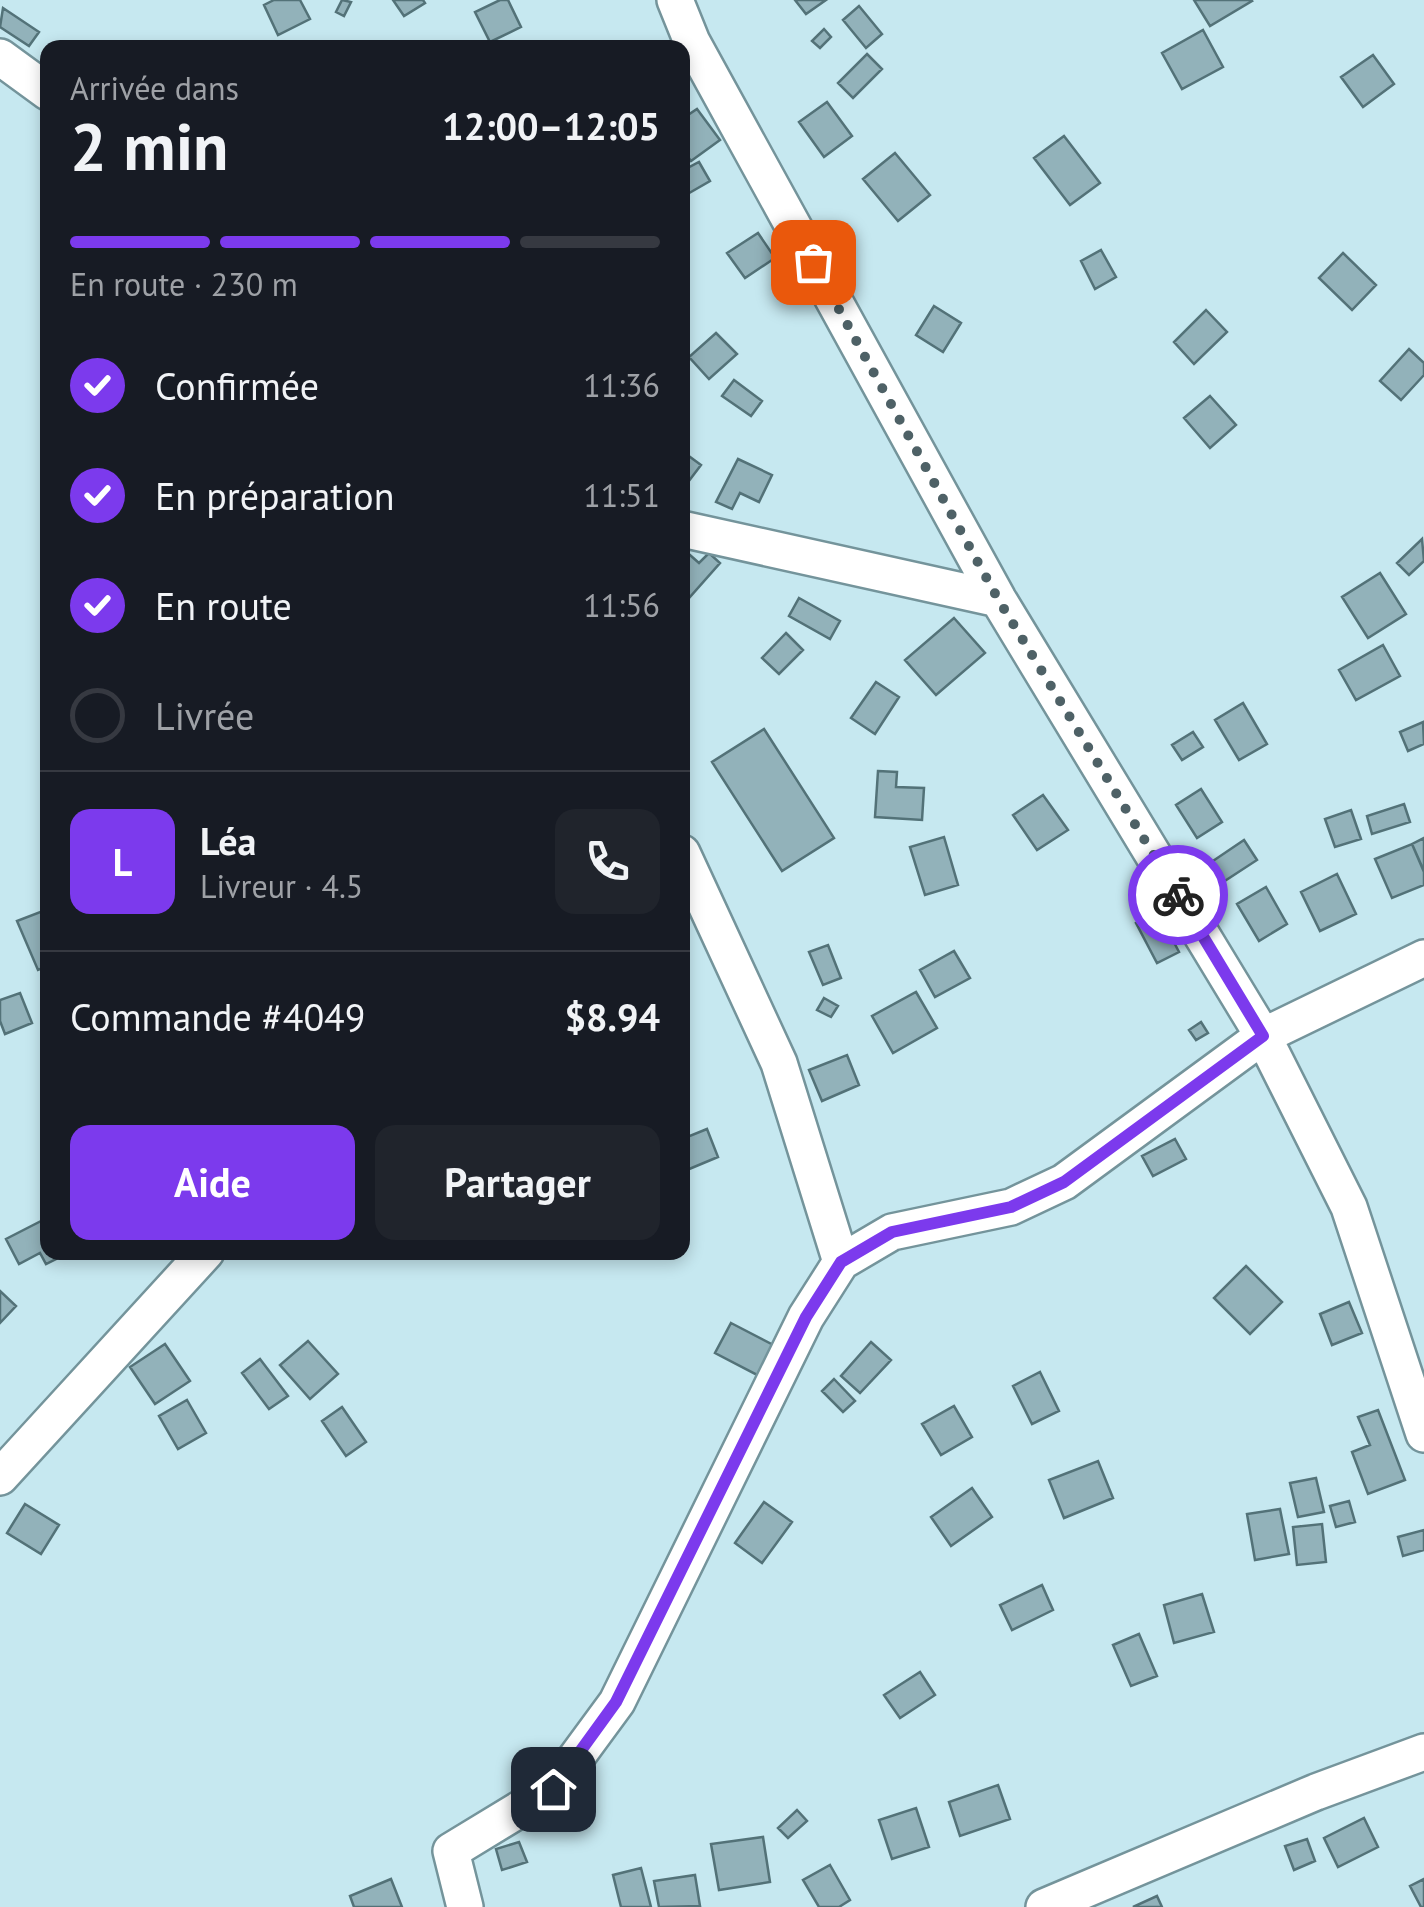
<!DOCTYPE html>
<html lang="fr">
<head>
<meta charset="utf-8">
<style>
  :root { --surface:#171b24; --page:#20242c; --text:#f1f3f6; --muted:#9ea1a6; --line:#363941; --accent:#7c3aed }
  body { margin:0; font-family:"PT Sans",sans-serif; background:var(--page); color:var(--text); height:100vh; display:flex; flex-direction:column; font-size:38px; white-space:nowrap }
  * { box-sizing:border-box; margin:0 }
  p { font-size:32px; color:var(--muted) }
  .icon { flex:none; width:55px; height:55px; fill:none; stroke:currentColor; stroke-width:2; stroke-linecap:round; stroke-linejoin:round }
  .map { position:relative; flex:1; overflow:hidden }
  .details { position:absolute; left:40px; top:40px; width:650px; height:1220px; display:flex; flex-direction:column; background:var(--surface); border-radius:20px; box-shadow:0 5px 15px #0003 }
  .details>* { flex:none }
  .pin { position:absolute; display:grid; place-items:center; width:85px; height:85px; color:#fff; margin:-42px; border-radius:20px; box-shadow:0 5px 15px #0006 }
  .courier { position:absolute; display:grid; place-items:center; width:100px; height:100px; margin:-50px; border:8px solid #7c3aed; border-radius:50%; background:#fff; color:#222; box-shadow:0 2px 12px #0007 }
  .headline em { font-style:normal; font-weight:800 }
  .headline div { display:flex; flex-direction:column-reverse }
  .headline { display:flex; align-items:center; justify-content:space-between; height:170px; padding:0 30px }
  h1 { font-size:65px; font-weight:800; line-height:75px }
  .bar { display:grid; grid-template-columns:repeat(4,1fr); gap:15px 10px; align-content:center; height:120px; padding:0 30px }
  .bar i { height:12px; border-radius:8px; background:var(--line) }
  .bar .selected { background:var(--accent) }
  .bar p { grid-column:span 4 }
  .line { display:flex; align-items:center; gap:25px; padding:0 30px; border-top:2px solid var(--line) }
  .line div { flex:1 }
  .round { display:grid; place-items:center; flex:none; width:105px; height:105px; border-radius:20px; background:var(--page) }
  ol { padding:0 30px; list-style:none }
  li { display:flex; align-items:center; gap:30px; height:110px }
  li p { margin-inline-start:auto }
  li .icon { padding:10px; border-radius:50%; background:var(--accent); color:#fff; stroke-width:4 }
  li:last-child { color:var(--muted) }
  li i { width:55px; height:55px; border:5px solid var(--line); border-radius:50% }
  .action { display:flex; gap:20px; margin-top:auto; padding:20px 30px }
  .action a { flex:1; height:115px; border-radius:20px; background:var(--accent); color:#fff; font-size:40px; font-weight:800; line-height:115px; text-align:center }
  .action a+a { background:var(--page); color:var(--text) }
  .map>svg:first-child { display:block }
  .building { fill:#92b2ba; stroke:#537278; stroke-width:2.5 }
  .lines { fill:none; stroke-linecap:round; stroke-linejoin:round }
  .street-casing { stroke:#74949b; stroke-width:40 }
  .street { stroke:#fff; stroke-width:35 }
  .done { stroke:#4e6166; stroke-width:10; stroke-dasharray:0 18 }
  .route { stroke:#7c3aed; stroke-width:12 }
</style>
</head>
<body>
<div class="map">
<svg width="1424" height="1907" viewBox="0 0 1424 1907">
  <rect width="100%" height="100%" fill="#c6e8f0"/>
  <path class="building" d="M274 0H300L310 19 278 35 264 5Z
    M342 0 351 2 344 16 336 12Z
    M393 0H423L425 3 404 16Z
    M500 0H508L521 27 490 42 475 12Z
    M795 0H826L806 14Z
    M1194 0H1251L1252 1 1210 26Z
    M859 6 882 34 866 48 843 20Z
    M3 8 39 32 29 46 0 27Z
    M824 29 831 37 820 48 812 41Z
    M1203 30 1223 67 1182 89 1162 53Z
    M867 54 882 69 853 98 838 83Z
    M1373 55 1394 84 1363 107 1341 77Z
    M827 102 852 136 824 157 799 122Z
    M697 109 720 140 691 161 682 149V119Z
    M1064 136 1100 183 1070 205 1034 158Z
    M895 153 930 195 898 221 863 179Z
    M699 162 710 181 684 196 682 171Z
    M758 233 775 258 745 278 727 253Z
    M1101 250 1116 277 1095 289 1081 261Z
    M1343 253 1376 285 1352 310 1319 278Z
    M934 306 961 323 943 352 916 335Z
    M1206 310 1227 332 1194 364 1174 342Z
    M716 333 737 354 709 379 689 357Z
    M1409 349 1424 363V375L1401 400 1380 381Z
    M734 380 762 401 751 416 722 396Z
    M1210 396 1236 425 1210 448 1184 418Z
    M682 451 701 465 682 490Z
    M738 459 772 475 759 502 740 493 732 509 716 502Z
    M1422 539 1424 561 1409 575 1397 563Z
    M682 548 699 563 709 553 720 563 689 598 682 593Z
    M1380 573 1406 614 1368 638 1342 597Z
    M799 598 840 621 830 639 789 616Z
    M954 618 985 653 936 695 905 660Z
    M786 633 803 650 779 674 762 658Z
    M1383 645 1400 676 1356 700 1339 670Z
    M876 682 899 697 875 734 851 718Z
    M1243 703 1267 744 1239 760 1215 720Z
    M1423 722 1424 744 1408 751 1400 732Z
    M764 729 834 838 782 871 712 762Z
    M1193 732 1203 747 1182 760 1172 745Z
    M878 771 897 772 896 787 924 788 922 820 875 817Z
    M1201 789 1222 822 1197 838 1176 805Z
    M1043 795 1068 830 1037 850 1013 815Z
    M1404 804 1410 822 1372 834 1367 816Z
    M1351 810 1361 839 1335 847 1325 819Z
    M944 837 958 885 925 895 910 847Z
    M1424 838V872L1412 844Z
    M1244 840 1257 860 1217 886 1204 867Z
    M1412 844 1424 871V885L1392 898 1375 859Z
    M1337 874 1356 914 1320 931 1301 892Z
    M1266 887 1287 924 1259 941 1237 904Z
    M48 909V966L38 970 17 921Z
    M1158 912 1179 952 1157 963 1136 923Z
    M828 945 841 978 823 985 809 952Z
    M954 951 970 978 935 997 920 970Z
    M916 992 937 1028 893 1053 872 1016Z
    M20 993 32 1023 5 1034 0 1021V1000Z
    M824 998 838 1006 831 1017 817 1010Z
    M1201 1022 1208 1033 1196 1040 1189 1030Z
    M847 1055 859 1085 822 1101 809 1070Z
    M707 1129 718 1157 682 1172V1139Z
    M1175 1139 1186 1159 1153 1176 1142 1156Z
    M47 1218 48 1252 66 1254 46 1264 40 1253 19 1264 6 1239Z
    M1246 1266 1282 1302 1250 1334 1214 1298Z
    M0 1291 16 1306 0 1323Z
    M1349 1302 1362 1333 1332 1345 1320 1314Z
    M731 1323 781 1349 765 1379 715 1353Z
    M308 1341 338 1374 310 1399 280 1365Z
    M871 1342 891 1360 860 1393 841 1376Z
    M165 1344 190 1381 155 1404 130 1367Z
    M260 1359 288 1396 269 1409 242 1373Z
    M1040 1372 1059 1411 1032 1424 1013 1386Z
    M834 1379 855 1401 843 1412 822 1391Z
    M187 1400 206 1433 178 1449 159 1416Z
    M954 1406 972 1437 941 1455 922 1424Z
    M342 1407 366 1442 346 1456 322 1421Z
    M1378 1410 1405 1480 1368 1494 1352 1452 1370 1445 1358 1417Z
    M1098 1461 1113 1498 1064 1518 1049 1480Z
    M1316 1478 1324 1512 1298 1517 1290 1483Z
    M972 1488 992 1517 951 1546 931 1517Z
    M1349 1501 1355 1522 1336 1527 1330 1506Z
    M764 1502 792 1522 762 1563 735 1543Z
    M25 1504 59 1525 41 1554 7 1533Z
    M1280 1509 1289 1554 1255 1560 1247 1514Z
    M1322 1524 1326 1562 1297 1565 1293 1527Z
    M1424 1530V1550L1403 1556 1398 1537Z
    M1042 1585 1053 1610 1012 1630 1000 1605Z
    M1202 1594 1214 1632 1174 1643 1164 1605Z
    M1139 1634 1157 1676 1131 1686 1113 1645Z
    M920 1672 935 1695 900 1718 884 1695Z
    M998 1785 1010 1819 960 1836 949 1802Z
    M916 1808 929 1847 892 1859 879 1820Z
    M797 1810 807 1821 788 1838 778 1828Z
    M1364 1818 1378 1847 1338 1867 1324 1838Z
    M763 1837 770 1882 719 1890 711 1844Z
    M1307 1839 1315 1861 1294 1870 1285 1846Z
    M519 1842 527 1862 502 1870 496 1849Z
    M830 1865 850 1900 839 1907H819L803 1880Z
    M641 1868 651 1907H621L613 1875Z
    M695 1875 700 1906 659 1907 654 1881Z
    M391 1879 402 1907H354L350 1896Z
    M1424 1879V1907H1421L1410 1886Z
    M1157 1896 1162 1907H1133Z"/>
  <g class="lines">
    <defs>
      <path id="street" d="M675 0 692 42 998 599 1263 1036 1349 1207 1424 1434
        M0 57 48 92
        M682 529 998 599
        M682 853 779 1063 841 1262
        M0 1477 206 1252
        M465 1907 451 1851 553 1789 617 1702 806 1317 841 1262 892 1232 1011 1207 1064 1182 1263 1036 1424 958
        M1044 1907 1316 1792 1424 1752"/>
    </defs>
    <use href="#street" class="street-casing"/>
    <use href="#street" class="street"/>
  </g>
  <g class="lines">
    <path class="done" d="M813 262 998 599 1178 895"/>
    <path class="route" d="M553 1789 616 1702 806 1317 841 1262 892 1232 1011 1207 1064 1182 1263 1036 1178 895"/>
  </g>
</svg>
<div class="pin" style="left:813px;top:262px;background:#ea580c"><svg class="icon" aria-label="bag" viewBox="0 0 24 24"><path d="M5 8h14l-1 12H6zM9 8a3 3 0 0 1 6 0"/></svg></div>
<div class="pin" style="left:553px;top:1789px;background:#1f2937"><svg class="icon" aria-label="home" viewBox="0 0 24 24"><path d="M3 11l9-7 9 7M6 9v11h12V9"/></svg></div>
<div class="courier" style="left:1178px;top:895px"><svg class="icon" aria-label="bike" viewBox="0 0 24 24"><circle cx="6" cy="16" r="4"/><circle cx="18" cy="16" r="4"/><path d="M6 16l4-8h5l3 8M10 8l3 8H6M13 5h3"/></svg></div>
<section class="details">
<div class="headline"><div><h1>2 min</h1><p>Arrivée dans</p></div><em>12:00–12:05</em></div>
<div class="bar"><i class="selected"></i><i class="selected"></i><i class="selected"></i><i></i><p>En route · 230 m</p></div>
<ol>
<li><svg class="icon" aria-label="check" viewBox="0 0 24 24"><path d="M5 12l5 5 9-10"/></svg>Confirmée<p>11:36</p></li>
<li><svg class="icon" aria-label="check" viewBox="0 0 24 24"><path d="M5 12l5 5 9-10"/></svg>En préparation<p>11:51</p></li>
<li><svg class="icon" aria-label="check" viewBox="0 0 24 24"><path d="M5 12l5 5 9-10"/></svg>En route<p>11:56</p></li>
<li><i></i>Livrée</li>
</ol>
<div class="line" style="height:180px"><b class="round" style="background:var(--accent);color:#fff">L</b><div><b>Léa</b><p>Livreur · 4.5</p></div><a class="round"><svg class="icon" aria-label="phone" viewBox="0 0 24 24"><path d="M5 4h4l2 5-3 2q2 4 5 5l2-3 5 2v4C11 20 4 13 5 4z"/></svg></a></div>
<div class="line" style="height:130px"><div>Commande #4049</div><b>$8.94</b></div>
<div class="action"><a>Aide</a><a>Partager</a></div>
</section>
</div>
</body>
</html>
